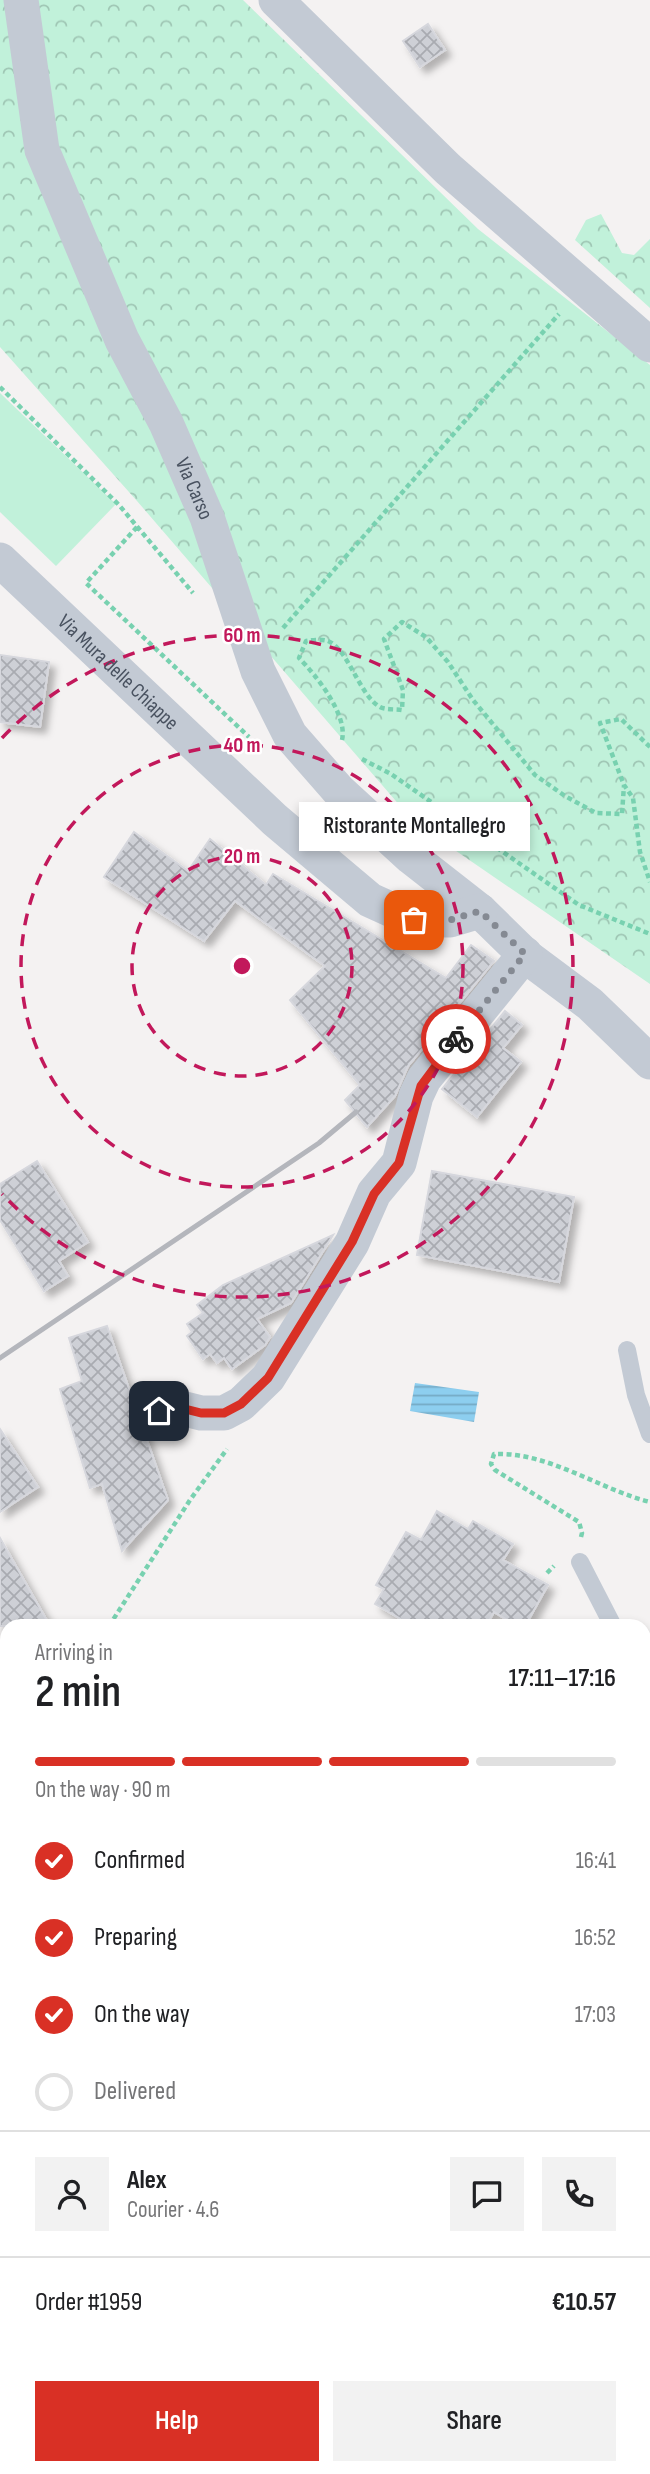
<!DOCTYPE html>
<html lang="en">
<head>
<meta charset="utf-8">
<style>
  :root { --surface:#fff; --page:#f2f2f2; --text:#202124; --muted:#757577; --line:#e0e0e0; --accent:#d93025 }
  body { margin:0; font-family:"Sofia Sans Condensed",sans-serif; background:var(--page); color:var(--text); height:100vh; display:flex; flex-direction:column; font-size:26px; white-space:nowrap }
  * { box-sizing:border-box; margin:0 }
  p { font-size:23px; color:var(--muted) }
  .icon { flex:none; width:38px; height:38px; fill:none; stroke:currentColor; stroke-width:2; stroke-linecap:round; stroke-linejoin:round }
  .map { position:relative; flex:1; overflow:hidden }
  .sheet { position:absolute; left:0px; top:1619px; width:651px; height:856px; display:flex; flex-direction:column; background:var(--surface); border-radius:21px 21px 0 0; box-shadow:0 4px 10px #0003 }
  .sheet>* { flex:none }
  .pin { position:absolute; display:grid; place-items:center; width:60px; height:60px; color:#fff; margin:-30px; border-radius:14px; box-shadow:0 4px 10px #0006 }
  .courier { position:absolute; display:grid; place-items:center; width:70px; height:70px; margin:-35px; border:5px solid #d93025; border-radius:50%; background:#fff; color:#222; box-shadow:0 2px 9px #0007 }
  .bubble { position:absolute; height:49px; border-radius:0px; background:var(--surface); box-shadow:0 4px 10px #0003; font-size:23px; font-weight:600; line-height:49px; text-align:center }
  .overview em { font-style:normal; font-weight:600 }
  .overview div { display:flex; flex-direction:column-reverse }
  .overview { display:flex; align-items:center; justify-content:space-between; height:119px; padding:0 35px }
  h1 { font-size:46px; font-weight:600; line-height:52px }
  .bar { display:grid; grid-template-columns:repeat(4,1fr); gap:10px 7px; align-content:center; height:84px; padding:0 35px }
  .bar i { height:9px; border-radius:5px; background:var(--line) }
  .bar .active { background:var(--accent) }
  .bar p { grid-column:span 4 }
  .line { display:flex; align-items:center; gap:18px; padding:0 35px; border-top:2px solid var(--line) }
  .line div { flex:1 }
  .round { display:grid; place-items:center; flex:none; width:74px; height:74px; border-radius:0px; background:var(--page) }
  ol { padding:0 35px; list-style:none }
  li { display:flex; align-items:center; gap:21px; height:77px }
  li p { margin-inline-start:auto }
  li .icon { padding:7px; border-radius:50%; background:var(--accent); color:#fff; stroke-width:4 }
  li:last-child { color:var(--muted) }
  li i { width:38px; height:38px; border:4px solid var(--line); border-radius:50% }
  .primary-button { display:flex; gap:14px; margin-top:auto; padding:14px 35px }
  .primary-button a { flex:1; height:80px; border-radius:0px; background:var(--accent); color:#fff; font-size:28px; font-weight:600; line-height:80px; text-align:center }
  .primary-button a+a { background:var(--page); color:var(--text) }
  .map>svg:first-child { display:block }
  .forest { fill:url(#forest-crowns) }
  .pitch { fill:#c1f1da }
  .water { fill:url(#water-rules) }
  .building { fill:url(#building-cross-hatch); stroke:#d6d7dd; stroke-width:2; filter:url(#shadow) }
  .lines { fill:none; stroke-linecap:round; stroke-linejoin:round }
  .path { stroke:#78d1b0; stroke-width:4.5; stroke-dasharray:5 3.5; stroke-linecap:butt }
  .service { stroke:#c3cad4; stroke-width:18 }
  .minor { stroke:#c3cad4; stroke-width:35 }
  .rail { stroke:#b4b6bc; stroke-width:5 }
  .done { stroke:#858a93; stroke-width:7; stroke-dasharray:0 12.6 }
  .route { stroke:#d93025; stroke-width:9 }
  .ring { fill:none; stroke:#c2185b; stroke-width:3.5; stroke-dasharray:12 9 }
  .labels { text-anchor:middle; stroke-width:5; stroke-linejoin:round; paint-order:stroke }
  .street-label { font-size:21px; fill:#495260; stroke:#fff }
  .centre { fill:#c2185b; stroke:#fff; stroke-width:3.5 }
  .ring-label { font-size:21px; text-anchor:middle; font-weight:bold; fill:#c2185b; stroke:#fff; stroke-width:5; stroke-linejoin:round; paint-order:stroke }
</style>
</head>
<body>
<div class="map">
<svg width="650" height="2474" viewBox="0 0 650 2474">
  <defs>
    <pattern id="forest-crowns" width="20" height="18" patternUnits="userSpaceOnUse" patternTransform="scale(1.75)"><rect width="20" height="18" fill="#c1f1da"/><path d="M2 6a3 3 0 1 1 6 0M12 15a3 3 0 1 1 6 0" fill="none" stroke="#9fc6b4"/></pattern>
    <pattern id="water-rules" width="6" height="5" patternUnits="userSpaceOnUse" patternTransform="scale(1.75)"><rect width="6" height="5" fill="#8dceef"/><path d="M0 2.5h6" fill="none" stroke="#75aac5"/></pattern>
    <pattern id="building-cross-hatch" width="8" height="8" patternUnits="userSpaceOnUse" patternTransform="scale(1.75)"><rect width="8" height="8" fill="#ced0d6"/><path d="M0 0l8 8M0 8l8-8" fill="none" stroke="#a9abb1"/></pattern>
    <filter id="shadow"><feDropShadow dx="6" dy="6" stdDeviation="3.5" flood-color="#0004"/></filter>
  </defs>
  <rect width="100%" height="100%" fill="#f4f2f2"/>
  <path class="forest" d="M0 0H243L478 229 650 365V984L414 822 137 501 0 347Z
    M601 214 622 253 634 255 650 239V308L575 240 586 220Z
    M644 1785 650 1791V1978L644 1975Z"/>
  <path class="pitch" d="M0 393 116 504 56 566 0 512Z"/>
  <path class="water" d="M415 1383 479 1392 474 1422 410 1411Z"/>
  <path class="building" d="M428 24 445 50 420 67 403 41Z
    M0 655 49 662 40 727 0 722Z
    M134 832 188 871 210 839 266 885 273 874 446 978 471 945 494 961 408 1066 395 1096 367 1127 345 1100 360 1085 290 1000 325 966 235 901 204 941 104 877Z
    M505 1011 522 1025 503 1048 521 1062 477 1117 442 1089Z
    M37 1161 88 1242 59 1261 68 1276 44 1291 0 1220V1184Z
    M432 1171 574 1197 559 1282 417 1255Z
    M333 1235 291 1303 257 1319 270 1337 265 1345 232 1369 224 1358 217 1363 210 1354 203 1359 187 1336 192 1332 187 1324 203 1313 197 1305 223 1285Z
    M107 1326 168 1500 122 1551 102 1484 90 1488 60 1389 82 1381 69 1338Z
    M0 1429 38 1487 0 1512Z
    M437 1511 468 1529 473 1521 513 1544 503 1560 548 1585 525 1626H517L494 1612 486 1626H413L375 1604 384 1589 376 1585 406 1532 421 1540Z
    M0 1538 50 1626H0Z"/>
  <g class="lines">
    <path class="path" d="M0 387 119 505 193 593
      M137 527 86 583 249 737
      M283 628 559 314
      M342 740C348 715 316 675 299 658L306 641C313 640 322 639 328 641 349 650 359 695 380 707 385 710 396 709 402 710L403 690 384 639 402 622 426 637 448 662 473 700 535 775 565 796 596 813 622 814 624 785
      M650 747 621 719 600 723 624 785 633 798 640 852 650 882
      M362 759 391 774 579 905 650 934
      M581 1537 582 1533 579 1522 495 1470 491 1464 494 1454C550 1452 598 1489 650 1502
      M547 1573 554 1566
      M109 1626 190 1500 227 1449
      M0 1742 7 1735
      M39 2468 40 2474
      M506 2468 520 2474"/>
    <path class="service" d="M627 1350 636 1395 650 1434
      M580 1562 613 1626
      M644 1646 650 1644"/>
    <g class="minor">
      <path id="s1" d="M21 0 42 150 122 340 166 423 207 517 258 671 290 735 339 791 411 857 480 911 527 957 590 1004 650 1062"/>
      <path d="M276 0 448 169 650 345"/>
      <path id="s2" d="M0 560 275 820 370 900 414 920H450L480 911"/>
      <path d="M159 1411 177 1407 201 1413H224L241 1404 268 1378 352 1243 374 1193 399 1163 416 1096 424 1079 525 954"/>
      <path d="M0 2378H7"/>
      <path d="M164 2468 170 2474"/>
    </g>
    <path class="rail" d="M0 1358 319 1143 356 1112"/>
  </g>
  <g class="lines">
    <path class="done" d="M414 920H450L480 911 525 954 456 1039"/>
    <path class="route" d="M159 1411 177 1407 201 1413H224L241 1404 268 1378 352 1242 374 1194 399 1163 421 1086 456 1039"/>
  </g>
  <g class="ring">
    <circle cx="242" cy="966" r="110"/>
    <circle cx="242" cy="966" r="221"/>
    <path d="M2 738A331 331 0 1 1 2 1194"/>
  </g>
  <g class="labels">
    <g class="street-label">
      <text dy="7" stroke="none"><textPath href="#s1" startOffset="523">Via Carso</textPath></text>
      <text dy="7" stroke="none"><textPath href="#s2" startOffset="163">Via Mura delle Chiappe</textPath></text>
    </g>
  </g>
  <circle cx="242" cy="966" r="10" class="centre"/>
  <g class="ring-label">
    <text x="242" y="642">60 m</text>
    <text x="242" y="752">40 m</text>
    <text x="242" y="863">20 m</text>
  </g>
</svg>
<div class="pin" style="left:414px;top:920px;background:#ea580c"><svg class="icon" aria-label="bag" viewBox="0 0 24 24"><path d="M5 8h14l-1 12H6zM9 8a3 3 0 0 1 6 0"/></svg></div>
<div class="pin" style="left:159px;top:1411px;background:#1f2937"><svg class="icon" aria-label="home" viewBox="0 0 24 24"><path d="M3 11l9-7 9 7M6 9v11h12V9"/></svg></div>
<div class="courier" style="left:456px;top:1039px"><svg class="icon" aria-label="bike" viewBox="0 0 24 24"><circle cx="6" cy="16" r="4"/><circle cx="18" cy="16" r="4"/><path d="M6 16l4-8h5l3 8M10 8l3 8H6M13 5h3"/></svg></div>
<div class="bubble" style="left:299px;top:802px;width:231px">Ristorante Montallegro</div>
<section class="sheet">
<div class="overview"><div><h1>2 min</h1><p>Arriving in</p></div><em>17:11–17:16</em></div>
<div class="bar"><i class="active"></i><i class="active"></i><i class="active"></i><i></i><p>On the way · 90 m</p></div>
<ol>
<li><svg class="icon" aria-label="check" viewBox="0 0 24 24"><path d="M5 12l5 5 9-10"/></svg>Confirmed<p>16:41</p></li>
<li><svg class="icon" aria-label="check" viewBox="0 0 24 24"><path d="M5 12l5 5 9-10"/></svg>Preparing<p>16:52</p></li>
<li><svg class="icon" aria-label="check" viewBox="0 0 24 24"><path d="M5 12l5 5 9-10"/></svg>On the way<p>17:03</p></li>
<li><i></i>Delivered</li>
</ol>
<div class="line" style="height:126px"><a class="round"><svg class="icon" aria-label="person" viewBox="0 0 24 24"><circle cx="12" cy="8" r="4"/><path d="M4 21q1-7 8-7t8 7"/></svg></a><div><b>Alex</b><p>Courier · 4.6</p></div><a class="round"><svg class="icon" aria-label="chat" viewBox="0 0 24 24"><path d="M4 5h16v11H9l-5 4z"/></svg></a><a class="round"><svg class="icon" aria-label="phone" viewBox="0 0 24 24"><path d="M5 4h4l2 5-3 2q2 4 5 5l2-3 5 2v4C11 20 4 13 5 4z"/></svg></a></div>
<div class="line" style="height:91px"><div>Order #1959</div><b>€10.57</b></div>
<div class="primary-button"><a>Help</a><a>Share</a></div>
</section>
</div>
</body>
</html>
